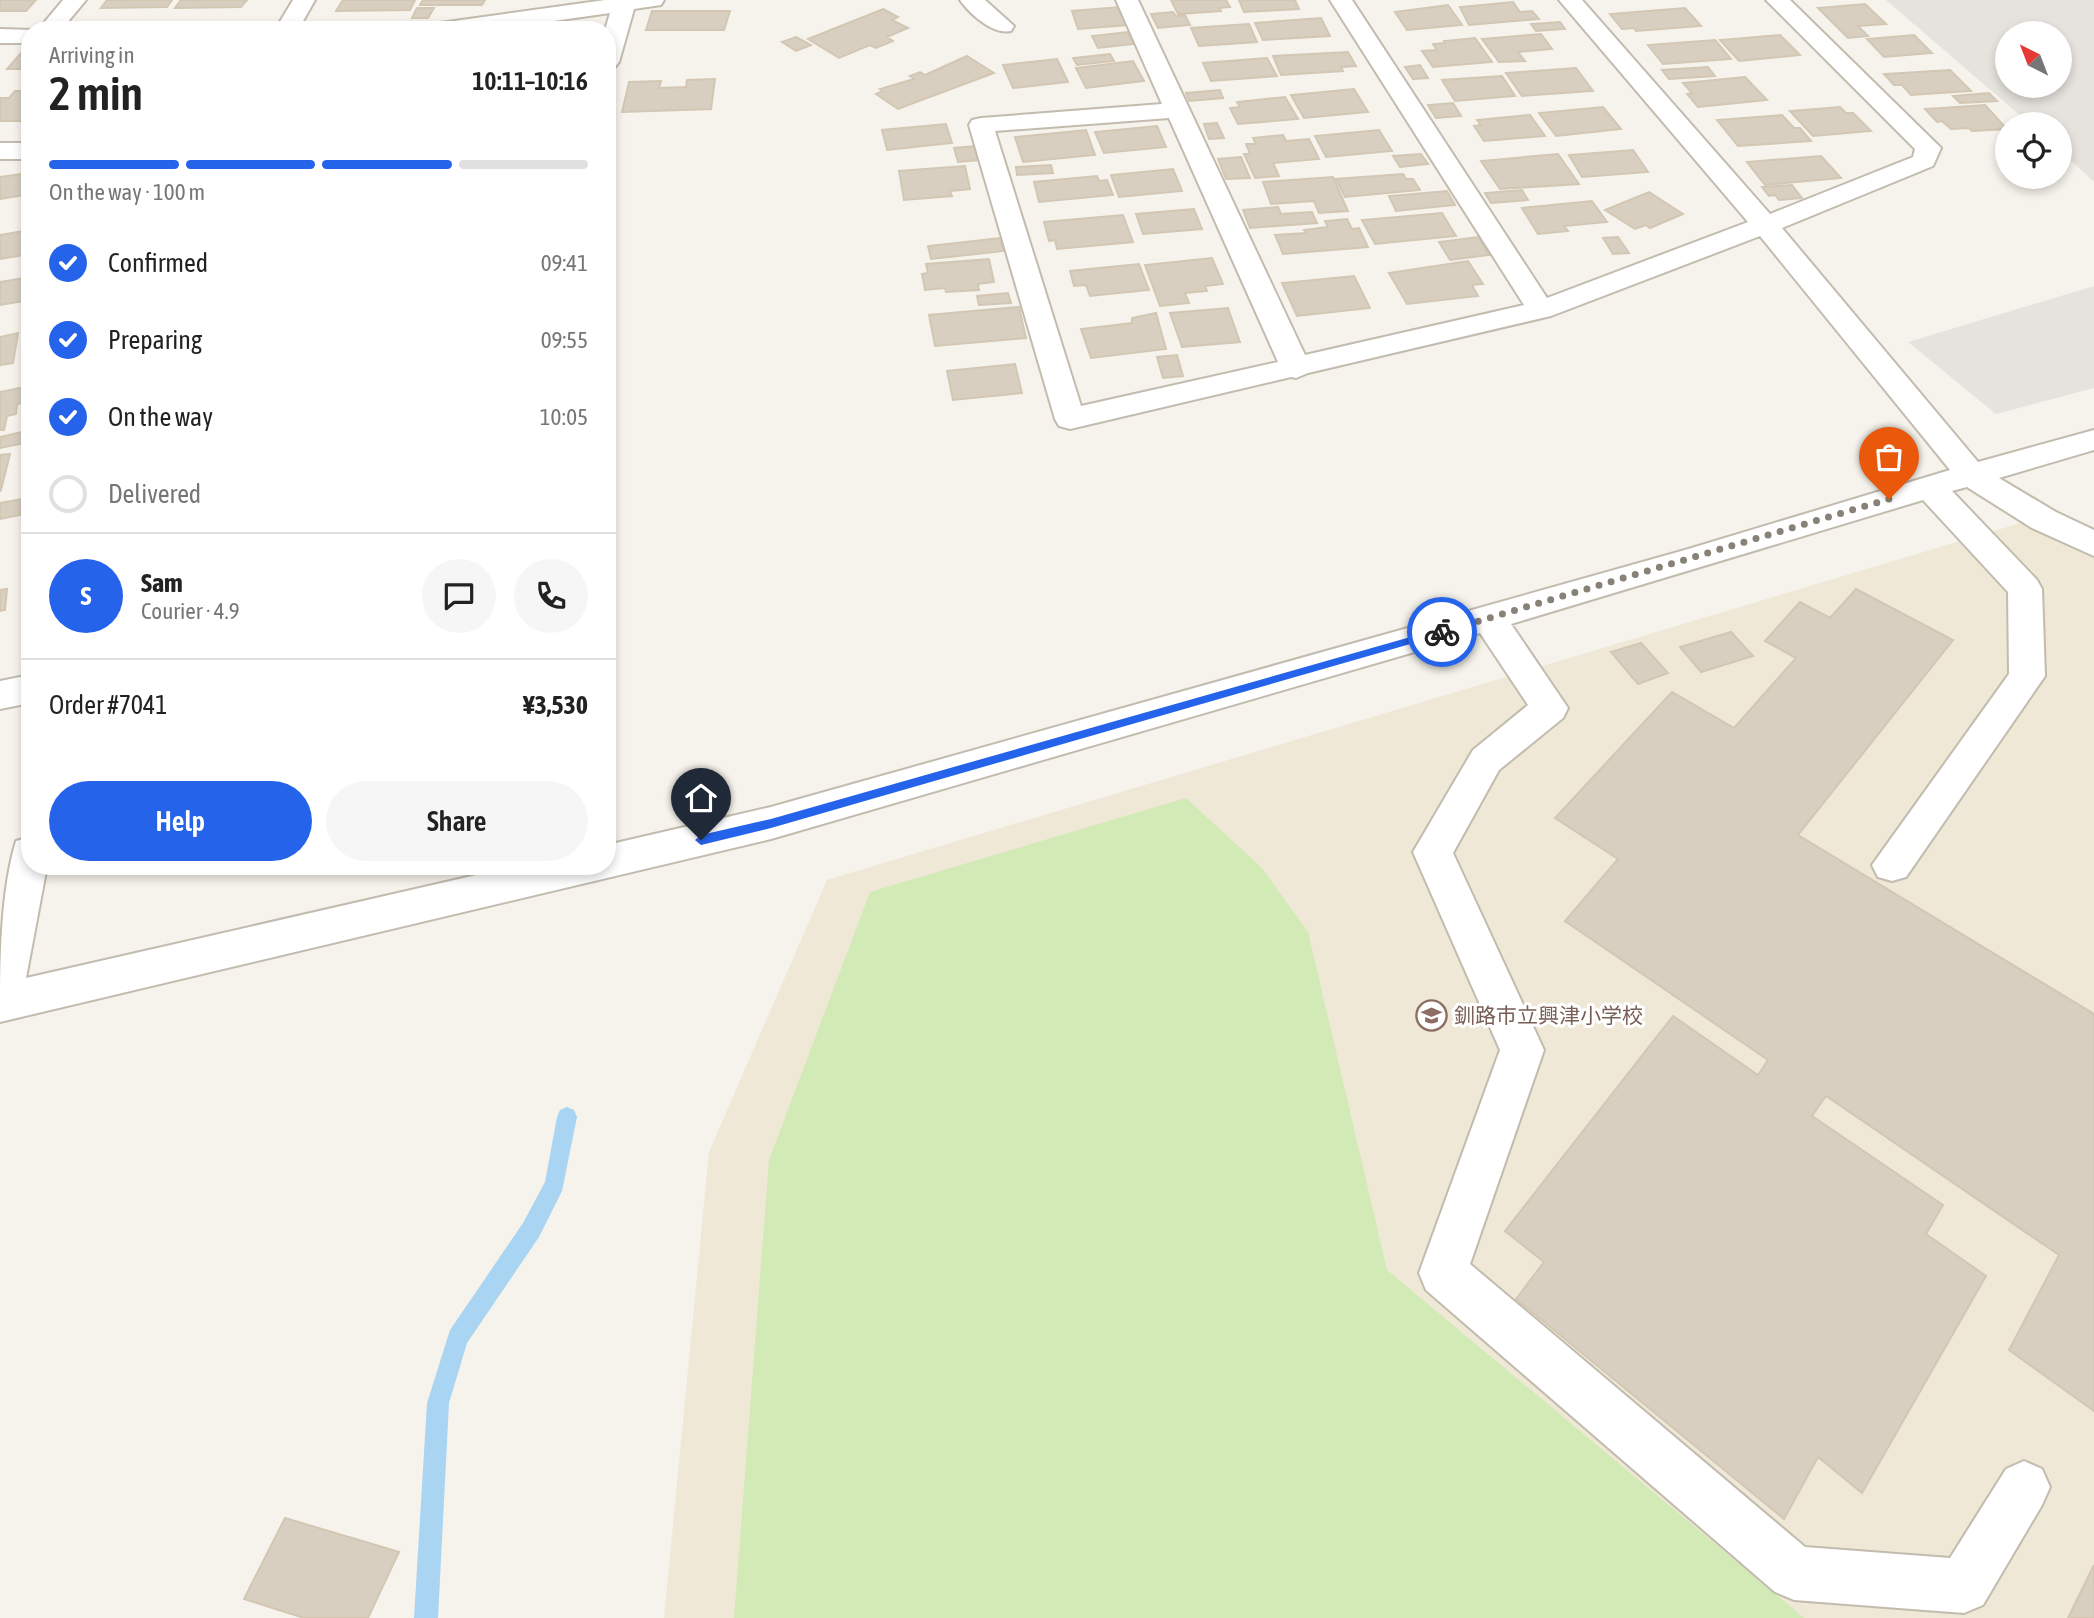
<!DOCTYPE html>
<html lang="en">
<head>
<meta charset="utf-8">
<style>
  :root { --surface:#fff; --page:#f6f6f6; --text:#222; --muted:#767676; --line:#e0e0e0; --accent:#2563eb }
  body { margin:0; font-family:"Asap Condensed","Noto Sans JP",sans-serif; background:var(--page); color:var(--text); height:100vh; display:flex; flex-direction:column; font-size:26px; white-space:nowrap }
  * { box-sizing:border-box; margin:0 }
  p { font-size:23px; color:var(--muted) }
  .icon { flex:none; width:38px; height:38px; fill:none; stroke:currentColor; stroke-width:2; stroke-linecap:round; stroke-linejoin:round }
  .map { position:relative; flex:1; overflow:hidden }
  .sheet { position:absolute; left:21px; top:21px; width:595px; height:854px; display:flex; flex-direction:column; background:var(--surface); border-radius:28px; box-shadow:0 4px 10px #0003 }
  .sheet>* { flex:none }
  .needle { width:46px; rotate:318deg }
  .controls { position:absolute; left:1995px; top:21px; display:grid; gap:14px }
  .controls a { display:grid; place-items:center; width:77px; height:77px; border-radius:50%; background:var(--surface); box-shadow:0 4px 10px #0003; font-size:35px }
  .pin { position:absolute; display:grid; place-items:center; width:60px; height:60px; color:#fff; margin:-72px -30px; border-radius:50% 50% 50% 0; rotate:-45deg; box-shadow:0 0 7px #0007 }
  .pin .icon { rotate:45deg }
  .courier { position:absolute; display:grid; place-items:center; width:70px; height:70px; margin:-35px; border:5px solid #2563eb; border-radius:50%; background:#fff; color:#222; box-shadow:0 2px 9px #0007 }
  .summary em { font-style:normal; font-weight:600 }
  .summary div { display:flex; flex-direction:column-reverse }
  .summary { display:flex; align-items:center; justify-content:space-between; height:119px; padding:0 28px }
  h1 { font-size:46px; font-weight:600; line-height:52px }
  .bar { display:grid; grid-template-columns:repeat(4,1fr); gap:10px 7px; align-content:center; height:84px; padding:0 28px }
  .bar i { height:9px; border-radius:5px; background:var(--line) }
  .bar .active { background:var(--accent) }
  .bar p { grid-column:span 4 }
  .line { display:flex; align-items:center; gap:18px; padding:0 28px; border-top:2px solid var(--line) }
  .line div { flex:1 }
  .round { display:grid; place-items:center; flex:none; width:74px; height:74px; border-radius:37px; background:var(--page) }
  ol { padding:0 28px; list-style:none }
  li { display:flex; align-items:center; gap:21px; height:77px }
  li p { margin-inline-start:auto }
  li .icon { padding:7px; border-radius:50%; background:var(--accent); color:#fff; stroke-width:4 }
  li:last-child { color:var(--muted) }
  li i { width:38px; height:38px; border:4px solid var(--line); border-radius:50% }
  .button { display:flex; gap:14px; margin-top:auto; padding:14px 28px }
  .button a { flex:1; height:80px; border-radius:42px; background:var(--accent); color:#fff; font-size:28px; font-weight:600; line-height:80px; text-align:center }
  .button a+a { background:var(--page); color:var(--text) }
  .map>svg:first-child { display:block }
  .industrial { fill:#e6e2dd; fill-rule:evenodd }
  .education { fill:#efe8d6 }
  .green { fill:#d2eab5 }
  .lines { fill:none; stroke-linecap:round; stroke-linejoin:round }
  .stream { fill:#a9d4f2; fill-rule:evenodd }
  .building { fill:#d8cfc1; stroke:#d3c7b4; stroke-width:2 }
  .minor-casing { stroke:#c2bbae; stroke-width:4 }
  .minor { fill:#fff; fill-rule:evenodd }
  .route { fill:#2563eb }
  .done { stroke:#878178; stroke-width:7; stroke-dasharray:0 12.6 }
  .labels { text-anchor:middle; stroke-width:6; stroke-linejoin:round; paint-order:stroke }
  .education-label { font-size:21px; fill:#785e54; stroke:#fff; text-anchor:start }
</style>
</head>
<body>
<div class="map">
<svg width="2094" height="1618" viewBox="0 0 2094 1618">
  <rect width="100%" height="100%" fill="#f6f3ec"/>
  <path class="industrial" d="M1886 0H2094V182L2060 150V124H2030ZM2007 33H2060V86H2007Z
    M2094 286V388L1996 414 1908 342Z"/>
  <path class="education" d="M2027 521 2094 553V1618H664L709 1152 827 880Z"/>
  <path class="green" d="M1186 798 1262 868 1308 932 1387 1270 1804 1618H734L769 1160 870 892Z"/>
  <g class="lines">
    <path class="stream" d="M567 1107 574 1110 577 1117 562 1191 539 1237 467 1343 449 1403 438 1618H414L427 1403 450 1330 523 1223 545 1182 557 1117 560 1110Z"/>
  </g>
  <path class="building" d="M0 0H36L26 11H0Z
    M107 0H172L167 7 101 8Z
    M181 0H247L241 7 175 8Z
    M343 0H415L410 10 336 11Z
    M423 0H485L482 5H420Z
    M1171 0H1226L1230 7 1219 8 1221 11 1178 14Z
    M1239 0H1295L1299 9 1244 12Z
    M1513 2 1520 12 1532 11 1539 19 1469 25 1460 7Z
    M1865 4 1886 24 1858 26 1868 36 1848 38 1818 8Z
    M1448 5 1462 25 1407 30 1395 12Z
    M1121 7 1128 25 1078 29 1072 11Z
    M417 8H434L428 18H412Z
    M1685 8 1701 26 1636 31 1634 28 1622 29 1610 14Z
    M883 9 898 17 892 20 908 28 887 37 893 41 876 48 870 45 839 58 808 39Z
    M652 11H730L724 30H646Z
    M1173 12 1176 16 1185 15 1190 25 1158 28 1151 14Z
    M1321 18 1330 36 1263 40 1255 23Z
    M1560 22 1565 29 1536 31 1531 24Z
    M1249 24 1257 42 1199 46 1191 28Z
    M1128 32 1134 44 1098 48 1092 36Z
    M1541 34 1552 49 1518 52 1525 61 1499 62 1482 39Z
    M1780 35 1800 55 1739 61 1720 40Z
    M1914 35 1932 53 1884 57 1867 39Z
    M796 37 811 45 796 51 782 42Z
    M1475 38 1492 62 1433 67 1422 51 1437 50 1433 44 1445 43 1444 41Z
    M1715 40 1731 59 1663 64 1648 45Z
    M22 52H30V69H7Z
    M1348 52 1356 66 1341 67 1343 71 1281 75 1273 56Z
    M1110 54 1114 61 1077 65 1073 58Z
    M967 56 994 73 898 109 876 94 883 91 880 89 914 79 910 76 920 72 925 75Z
    M1267 58 1277 76 1211 81 1203 63Z
    M1057 59 1068 82 1013 88 1003 65Z
    M1133 61 1144 81 1086 88 1076 68Z
    M1420 65 1428 78 1413 79 1405 67Z
    M1708 67 1715 76 1669 79 1662 70Z
    M1576 68 1593 91 1522 96 1506 73Z
    M1950 70 1971 91 1911 95 1902 85H1894L1884 74Z
    M1502 76 1515 96 1455 101 1442 80Z
    M1745 77 1767 100 1698 107 1687 94 1692 93 1683 83Z
    M715 79 711 109 622 112 629 82 661 81 659 88 686 87 687 80Z
    M1354 89 1368 112 1304 118 1291 95Z
    M1220 90 1223 98 1189 101 1186 93Z
    M15 91H30V113L24 121H0V98H9Z
    M1989 93 1997 101 1960 103 1953 96Z
    M1285 97 1298 119 1238 124 1230 108 1240 107 1237 102Z
    M1453 103 1461 116 1436 118 1428 105Z
    M1985 105 2007 129 1972 131 1969 128 1951 129 1942 121 1937 122 1925 109Z
    M1603 107 1621 129 1556 136 1539 113Z
    M1840 107 1846 113H1853L1871 131 1813 136 1790 111Z
    M1530 115 1545 136 1484 141 1474 126 1481 125 1477 120Z
    M1782 115 1794 128H1800L1811 141 1738 146 1717 120Z
    M1217 123 1224 138 1209 139 1204 124Z
    M946 124 952 143 887 150 882 130Z
    M1157 126 1166 147 1104 153 1095 132Z
    M1086 130 1095 155 1023 162 1015 137Z
    M1379 130 1392 151 1326 157 1315 136Z
    M1283 135 1286 141 1309 139 1319 159 1273 163 1279 176 1255 178 1244 154H1250L1246 144H1256L1253 138Z
    M976 146 980 160 958 162 954 148Z
    M1633 150 1648 172 1582 177 1569 155Z
    M1421 154 1428 164 1400 167 1393 156Z
    M1558 154 1579 184 1500 189 1481 161Z
    M1821 156 1841 178 1765 185 1747 162Z
    M1241 157 1250 178 1226 179 1218 159Z
    M1051 165 1053 173 1017 175 1016 167Z
    M965 166 970 189 950 191 952 196 904 200 899 171Z
    M1173 169 1182 191 1119 197 1111 175Z
    M29 173 24 195 0 199V177Z
    M1403 174 1406 179H1413L1420 190 1345 197 1336 179Z
    M1097 176 1099 181 1107 180 1113 195 1039 202 1034 182Z
    M1333 177 1348 211 1319 213 1314 201 1271 204 1263 182Z
    M1792 185 1802 198 1779 200 1775 195 1769 196 1762 187Z
    M1522 190 1528 200 1491 203 1485 193Z
    M1447 191 1455 205 1396 211 1389 196Z
    M1649 192 1683 214 1650 228 1646 225 1635 229 1605 210Z
    M1592 201 1607 222 1564 226 1568 231 1538 234 1522 208Z
    M1278 207 1281 214 1312 212 1317 223 1250 228 1243 210Z
    M1194 209 1202 229 1143 234 1136 214Z
    M1442 213 1456 236 1375 244 1362 220Z
    M1123 215 1133 242 1057 249 1055 240 1049 241 1044 222Z
    M1347 219 1352 229 1359 228 1368 247 1283 254 1275 235 1306 233 1304 230 1328 227 1325 221Z
    M30 230V254L0 259V235Z
    M1478 237 1489 255 1450 260 1439 242Z
    M1618 237 1629 253 1613 254 1603 238Z
    M1000 238 1004 251 931 259 928 246Z
    M1212 258 1223 284 1205 286 1207 291 1185 293 1189 303 1160 306 1145 265Z
    M989 259 994 282 978 284 979 290 946 292 945 288 925 290 922 274 928 273 926 264Z
    M1468 261 1483 284 1472 285 1478 296 1407 304 1389 273Z
    M1139 264 1149 290 1090 296 1086 285 1074 286 1070 271Z
    M1354 276 1370 308 1297 316 1282 283Z
    M30 277V300L0 305V282Z
    M1008 293 1011 303 979 305 977 296Z
    M1019 307 1026 338 935 346 929 315Z
    M1228 308 1240 342 1182 347 1170 313Z
    M1156 313 1166 349 1091 358 1081 329 1132 323V318Z
    M18 333 13 363 0 365V337Z
    M1177 355 1183 376 1163 378 1157 357Z
    M1015 364 1022 393 953 400 947 371Z
    M30 386V402L17 404 16 414 7 416 4 430H0V392Z
    M30 430V442L0 448V437Z
    M10 454 1 490 0 491V455Z
    M22 499 20 515 0 519V503Z
    M7 589 5 610 0 611V590Z
    M1856 589 1953 640 1798 835 2094 1014V1411L2009 1350 2059 1255 1826 1096 1812 1116 1943 1205 1926 1234 1986 1276 1862 1493 1818 1457 1784 1519 1516 1299 1544 1262 1505 1231 1673 1016 1758 1075 1768 1060 1565 921 1618 859 1555 818 1672 692 1734 728 1796 658 1765 641 1800 602 1830 618Z
    M1731 632 1753 656 1701 672 1680 647Z
    M1641 643 1668 673 1638 684 1611 652Z
    M285 1518 399 1552 368 1618H304L244 1599Z
    M2094 1565V1618H2068Z"/>
  <g class="lines">
    <defs>
      <path id="minor" d="M63 0H86L61 30H38Z
        M293 0H315L298 30H275Z
        M605 0H664L661 5 634 9 619 62 615 67 607 69V30H605L610 13 490 30H429L432 25 440 23Z
        M960 0H985L1014 26 1011 31C993 35 970 14 960 0Z
        M1116 0H1138L1305 355 1524 305 1330 0H1352L1547 298 1748 222 1559 0H1582L1770 214 1913 157 1915 149 1766 0H1790L1941 148 1933 166 1782 228 1978 462 2094 430V450L1999 478 2056 512 2094 530V556L2032 528 1967 487 1952 491 2037 580 2042 589 2045 676 1906 877 1892 881 1878 877 1872 865 2009 674 2008 592 1923 500 1511 624 1568 708 1563 718 1499 770 1453 853 1544 1050 1470 1264 1805 1547 1950 1558 2006 1469 2024 1461 2042 1469 2050 1487 2042 1505 1983 1605 1964 1613 1794 1600 1775 1592 1426 1290 1419 1273 1500 1050 1413 852 1473 750 1528 705 1480 633 771 839 0 1022C0 964 0 894 16 841L30 837V866H47L26 978 516 866H607V845L771 807 1685 550 1950 470 1760 236 1551 316 1308 373 1296 378 1291 377 1070 429 1059 426 1055 419 969 125 972 120 981 118 1162 104ZM1169 118 1278 362 1081 406 995 131Z
        M0 29 33 30H30V43H0Z
        M0 143H30V159H0Z
        M30 675V703L0 709V681Z"/>
    </defs>
    <use href="#minor" class="minor-casing"/>
    <use href="#minor" class="minor"/>
  </g>
  <path class="route" d="M1442 628 1447 632 1445 634 771 828 701 845 695 840 701 835 771 819Z"/>
  <g class="lines">
    <path class="done" d="M1442 632 1889 499"/>
  </g>
  <defs>
    <symbol id="school-ring" viewBox="-11 -11 22 22"><circle r="9.5" fill="#fff" stroke="#8d6e63" stroke-width="1.5"/><path d="M0-5L7-2L0 1L-7-2ZM-4 1L0 2.5L4 1V4Q0 6-4 4Z" fill="#8d6e63"/></symbol>
  </defs>
  <g fill-rule="evenodd">
    <use href="#school-ring" x="1414" y="998" width="35" height="35"/>
  </g>
  <g class="labels">
    <g class="education-label">
      <text x="1454" y="1023">釧路市立興津小学校</text>
    </g>
  </g>
</svg>
<div class="controls">
<a><svg class="needle" viewBox="-14 -14 28 28"><path d="M0-13l5 13h-10z" fill="#e53935"/><path d="M0 13l5-13h-10z" fill="#767676"/></svg></a>
<a><svg class="icon" aria-label="locate" viewBox="0 0 24 24"><circle cx="12" cy="12" r="6"/><path d="M12 2v4M12 18v4M2 12h4M18 12h4"/></svg></a>
</div>
<div class="pin" style="left:1889px;top:499px;background:#ea580c"><svg class="icon" aria-label="bag" viewBox="0 0 24 24"><path d="M5 8h14l-1 12H6zM9 8a3 3 0 0 1 6 0"/></svg></div>
<div class="pin" style="left:701px;top:840px;background:#1f2937"><svg class="icon" aria-label="home" viewBox="0 0 24 24"><path d="M3 11l9-7 9 7M6 9v11h12V9"/></svg></div>
<div class="courier" style="left:1442px;top:632px"><svg class="icon" aria-label="bike" viewBox="0 0 24 24"><circle cx="6" cy="16" r="4"/><circle cx="18" cy="16" r="4"/><path d="M6 16l4-8h5l3 8M10 8l3 8H6M13 5h3"/></svg></div>
<section class="sheet">
<div class="summary"><div><h1>2 min</h1><p>Arriving in</p></div><em>10:11–10:16</em></div>
<div class="bar"><i class="active"></i><i class="active"></i><i class="active"></i><i></i><p>On the way · 100 m</p></div>
<ol>
<li><svg class="icon" aria-label="check" viewBox="0 0 24 24"><path d="M5 12l5 5 9-10"/></svg>Confirmed<p>09:41</p></li>
<li><svg class="icon" aria-label="check" viewBox="0 0 24 24"><path d="M5 12l5 5 9-10"/></svg>Preparing<p>09:55</p></li>
<li><svg class="icon" aria-label="check" viewBox="0 0 24 24"><path d="M5 12l5 5 9-10"/></svg>On the way<p>10:05</p></li>
<li><i></i>Delivered</li>
</ol>
<div class="line" style="height:126px"><b class="round" style="background:var(--accent);color:#fff">S</b><div><b>Sam</b><p>Courier · 4.9</p></div><a class="round"><svg class="icon" aria-label="chat" viewBox="0 0 24 24"><path d="M4 5h16v11H9l-5 4z"/></svg></a><a class="round"><svg class="icon" aria-label="phone" viewBox="0 0 24 24"><path d="M5 4h4l2 5-3 2q2 4 5 5l2-3 5 2v4C11 20 4 13 5 4z"/></svg></a></div>
<div class="line" style="height:91px"><div>Order #7041</div><b>¥3,530</b></div>
<div class="button"><a>Help</a><a>Share</a></div>
</section>
</div>
</body>
</html>
